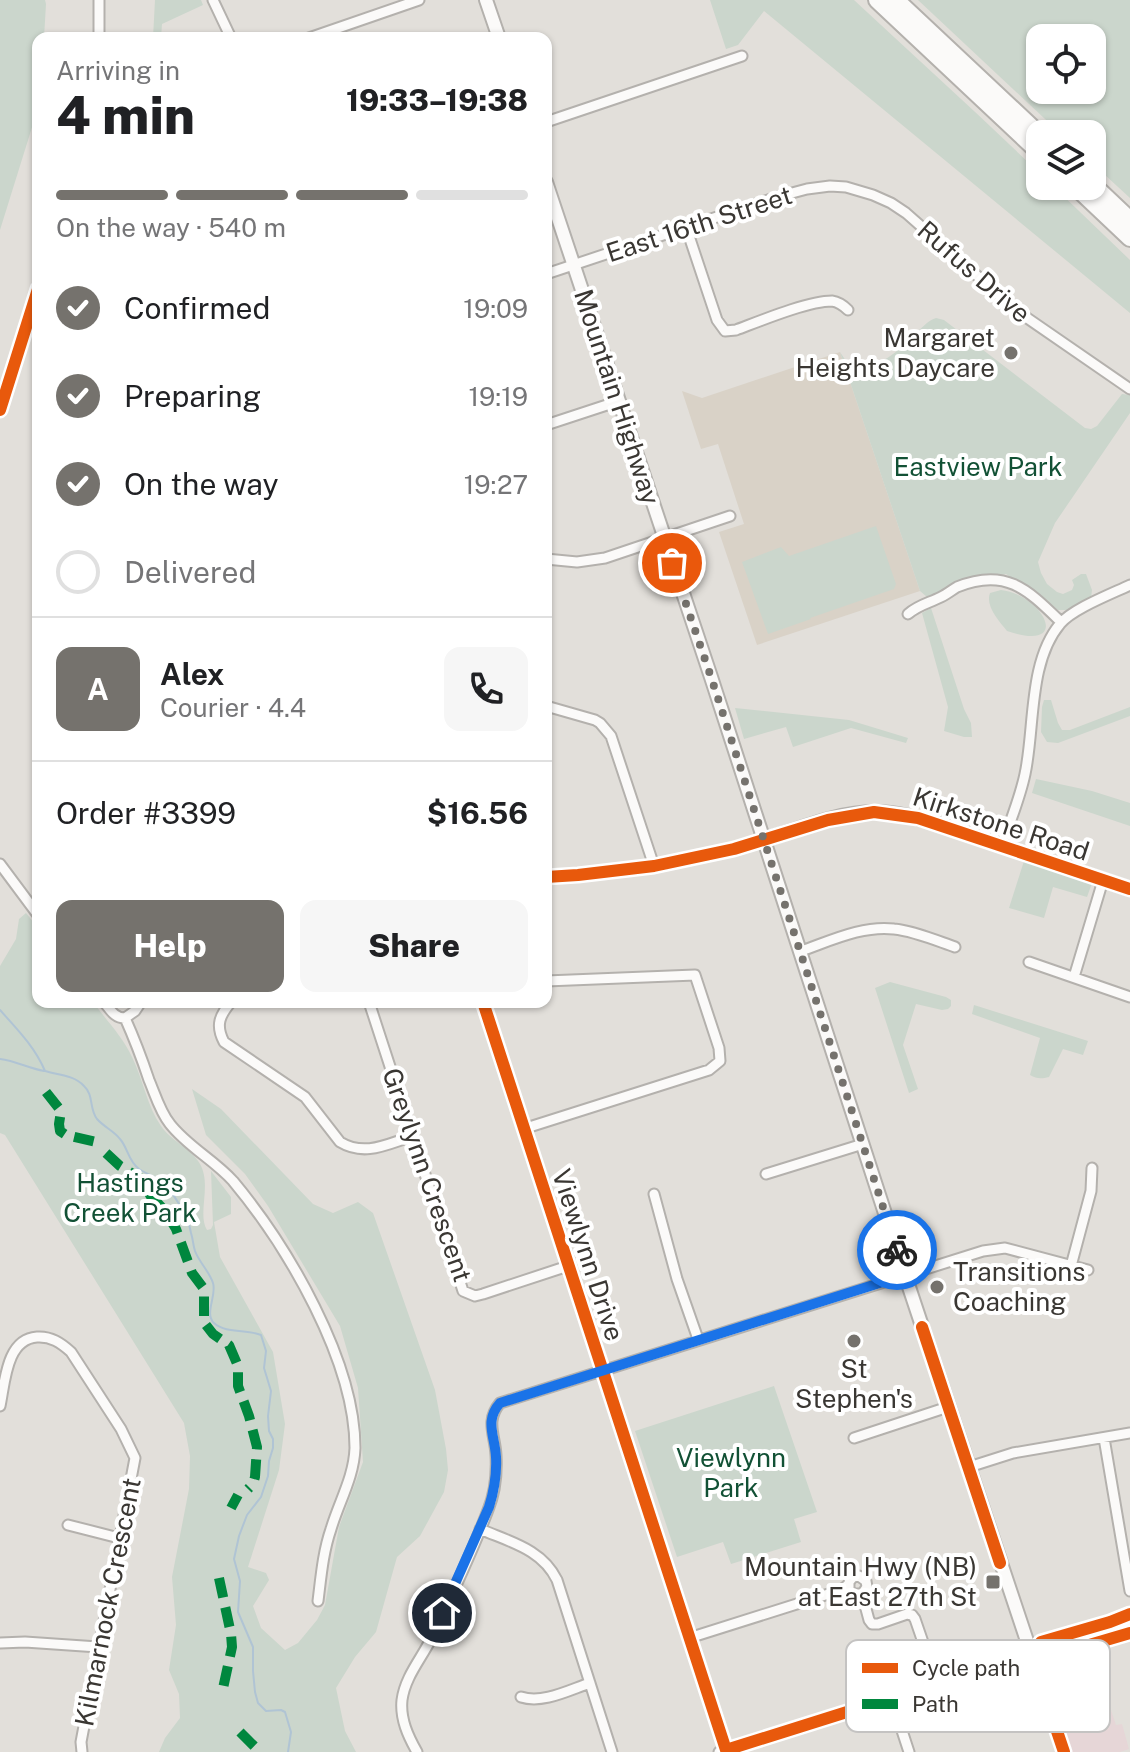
<!DOCTYPE html>
<html lang="en">
<head>
<meta charset="utf-8">
<style>
  :root { --surface:#fff; --page:#f6f6f6; --text:#202124; --muted:#757577; --line:#e0e0e0; --accent:#75726d }
  body { margin:0; font-family:"Public Sans",sans-serif; background:var(--page); color:var(--text); height:100vh; display:flex; flex-direction:column; font-size:30px; white-space:nowrap }
  * { box-sizing:border-box; margin:0 }
  p { font-size:26px; color:var(--muted) }
  .icon { flex:none; width:44px; height:44px; fill:none; stroke:currentColor; stroke-width:2; stroke-linecap:round; stroke-linejoin:round }
  .map { position:relative; flex:1; overflow:hidden }
  .panel { position:absolute; left:32px; top:32px; width:520px; height:976px; display:flex; flex-direction:column; background:var(--surface); border-radius:16px; box-shadow:0 2px 6px #0004 }
  .panel>* { flex:none }
  .tools { position:absolute; left:1026px; top:24px; display:grid; gap:16px }
  .tools a { display:grid; place-items:center; width:80px; height:80px; border-radius:16px; background:var(--surface); box-shadow:0 2px 6px #0004; font-size:40px }
  .pin { position:absolute; display:grid; place-items:center; width:68px; height:68px; color:#fff; margin:-34px; border:4px solid #fff; border-radius:50%; box-shadow:0 2px 8px #0007 }
  .courier { position:absolute; display:grid; place-items:center; width:80px; height:80px; margin:-40px; border:6px solid #1a73e8; border-radius:50%; background:#fff; color:#222; box-shadow:0 2px 10px #0007 }
  .overview em { font-style:normal; font-weight:800 }
  .overview div { display:flex; flex-direction:column-reverse }
  .overview { display:flex; align-items:center; justify-content:space-between; height:136px; padding:0 24px }
  h1 { font-size:52px; font-weight:800; line-height:60px }
  .bar { display:grid; grid-template-columns:repeat(4,1fr); gap:12px 8px; align-content:center; height:96px; padding:0 24px }
  .bar i { height:10px; border-radius:6px; background:var(--line) }
  .bar .active { background:var(--accent) }
  .bar p { grid-column:span 4 }
  .line { display:flex; align-items:center; gap:20px; padding:0 24px; border-top:2px solid var(--line) }
  .line div { flex:1 }
  .round { display:grid; place-items:center; flex:none; width:84px; height:84px; border-radius:16px; background:var(--page) }
  ol { padding:0 24px; list-style:none }
  li { display:flex; align-items:center; gap:24px; height:88px }
  li p { margin-inline-start:auto }
  li .icon { padding:8px; border-radius:50%; background:var(--accent); color:#fff; stroke-width:4 }
  li:last-child { color:var(--muted) }
  li i { width:44px; height:44px; border:4px solid var(--line); border-radius:50% }
  .button { display:flex; gap:16px; margin-top:auto; padding:16px 24px }
  .button a { flex:1; height:92px; border-radius:16px; background:var(--accent); color:#fff; font-size:32px; font-weight:800; line-height:92px; text-align:center }
  .button a+a { background:var(--page); color:var(--text) }
  .map>svg:first-child { display:block }
  .commercial { fill:#e6d6d7 }
  .built { fill:#d9d2c7 }
  .green { fill:#cbd6cc; fill-rule:evenodd }
  .lines { fill:none; stroke-linecap:round; stroke-linejoin:round }
  .stream { stroke:#b0c4d4; stroke-width:2 }
  .street-casing { stroke:#b4b1ad; stroke-width:13 }
  .secondary-casing { stroke:#b4b1ad; stroke-width:16 }
  .highway-casing { stroke:#b4b1ad; stroke-width:20 }
  .street { stroke:#fbfaf9; stroke-width:9 }
  .secondary { stroke:#fbfaf9; stroke-width:12 }
  .highway { stroke:#fbfaf9; stroke-width:16 }
  .quiet { stroke:#00873e; stroke-width:10; stroke-dasharray:20 10; stroke-linecap:butt }
  .cycleway-casing { stroke:#fff; stroke-width:17 }
  .cycleway { stroke:#e8590c; stroke-width:12 }
  .done { stroke:#75726d; stroke-width:8; stroke-dasharray:0 14.4 }
  .route { stroke:#1a73e8; stroke-width:10 }
  .poi-dot { fill:#75726d; stroke:#fff; stroke-width:3 }
  .labels { text-anchor:middle; stroke-width:8; stroke-linejoin:round; paint-order:stroke }
  .street-label { font-size:26px; fill:#3a3733; stroke:#fff }
  .poi-label { font-size:26px; fill:#3a3733; stroke:#fff; text-anchor:end }
  .park-label { font-size:26px; fill:#125135; stroke:#fff }
  .key { fill:#fff; stroke:#c4c3c2; stroke-width:2 }
  .key-label { font-size:22px; fill:#3a3733 }
</style>
</head>
<body>
<div class="map">
<svg width="1130" height="1752" viewBox="0 0 1130 1752">
  <rect width="100%" height="100%" fill="#e2dfda"/>
  <path class="commercial" d="M1090 1647 1116 1725 1122 1724 1129 1749 1120 1752H1072L1045 1669 1049 1660Z"/>
  <path class="built" d="M840 352 920 591 757 645 719 532 744 524 718 444 701 449 682 391 702 398Z"/>
  <path class="green" d="M0 0H45L46 4 44 38H38V108L0 230Z
    M155 0H201L203 5 162 24 161 38H153Z
    M710 0H854C916 58 979 114 1040 174V186H1053L1130 260V313L764 11 738 45 726 49Z
    M918 0H1130V198L1092 163V134H1061ZM1040 38H1092V90H1040Z
    M936 318 944 320 1085 428 1091 429 1097 426 1122 394 1130 395V413L1055 523 1038 562 1041 573 1047 584 1057 592 1063 594 1072 590 1074 585 1072 580 1081 574H1086L1092 590 1091 598 1070 610H1058L1006 574 953 585 927 597 920 591 840 352 850 367C881 368 895 354 916 333 923 327 927 321 936 318Z
    M876 526 896 584 894 589 810 618 811 619 768 634 742 562 781 547 789 556Z
    M1001 590C1044 595 1073 653 1007 631 999 621 985 606 990 593Z
    M931 608 964 709 971 723 972 737H964L944 731 948 707 922 613Z
    M1044 700H1051L1058 723 1062 730H1070L1130 707V716L1058 743 1047 742 1041 732 1042 707Z
    M735 708 849 720 908 738 906 743 851 728 793 747 786 727 744 739Z
    M1036 779 1092 791 1130 803V826L1032 793Z
    M1024 861 1092 883 1087 897 1053 887 1044 918 1009 908Z
    M26 913 38 928V1002H93C106 1020 123 1037 132 1057 143 1079 147 1106 161 1126 171 1141 191 1148 200 1164 212 1185 197 1214 207 1230L211 1229 213 1225 211 1171 231 1197V1214L214 1222 220 1257 273 1352 285 1424 279 1470 248 1567 266 1573 269 1580 253 1606 261 1628 285 1650 298 1643 317 1620 325 1605 339 1527 363 1462 358 1388 340 1326 268 1206 245 1174 206 1135 192 1089 221 1109 313 1204 333 1213 358 1202 373 1213 435 1390 446 1449 448 1470 444 1492 420 1536 397 1557 376 1632 355 1657 336 1688 345 1731 356 1752H159L165 1738 180 1718 179 1694 169 1670 176 1625 172 1577 189 1489 190 1456 184 1423 5 1135 0 1133V966L16 939 19 919Z
    M890 982 946 997 951 1000V1006L948 1009 942 1010 916 1004 903 1045 918 1089 909 1093 875 988Z
    M974 1005 1088 1041 1083 1055 1063 1049 1049 1077C1041 1079 1037 1079 1030 1075L1040 1038 972 1014Z
    M774 1386 817 1512 794 1519 801 1542 731 1564 723 1542 677 1557 635 1431Z"/>
  <g class="lines">
    <path class="stream" d="M0 1010C17 1029 35 1047 45 1071 58 1075 74 1075 84 1086 94 1095 89 1109 97 1119 104 1127 114 1131 120 1139 128 1148 128 1161 139 1169 148 1175 158 1177 165 1185 177 1198 188 1216 191 1233 193 1239 193 1245 195 1251 199 1262 209 1271 213 1283 217 1295 204 1314 214 1323 226 1334 247 1329 261 1335L266 1351 264 1368 271 1391 268 1416 269 1431 273 1439V1448L269 1461 268 1476 261 1497 247 1515 239 1536 234 1559 240 1581 238 1612 253 1647V1671L255 1692 258 1703 266 1711 281 1710 285 1712 291 1732 288 1752
      M0 1059C16 1061 28 1068 44 1071"/>
    <defs>
      <path id="street" d="M99 0V38
        M213 0 231 38
        M309 38 419 0
        M546 122 742 56
        M686 227 717 320 725 331 736 330C760 321 808 301 832 301 839 302 844 306 848 310
        M546 274 777 197 807 189 830 186 846 187 873 195 891 203 906 213 1017 311 1130 389
        M26 327 33 329 38 328
        M0 410 38 289
        M546 425 619 401
        M546 559 577 562 605 558 730 516
        M908 614C918 605 929 603 941 597 947 594 952 590 957 587 1006 567 1028 590 1061 622
        M546 706 595 720 600 723 611 736 654 866
        M1002 845C1010 822 1020 798 1025 774 1035 728 1028 662 1060 624 1072 609 1111 594 1130 585
        M0 864 38 915
        M546 877C620 874 693 862 764 840
        M801 951C830 941 863 925 894 929 914 931 935 940 955 947
        M1029 962 1130 997
        M1074 977 1101 887 1105 880
        M104 1002C110 1009 114 1018 125 1018
        M231 1002C220 1015 215 1025 224 1042L305 1097 340 1142C365 1157 387 1144 413 1136
        M369 1002 463 1291 475 1296 483 1294 568 1266
        M483 1002 726 1750
        M125 1018C134 1038 142 1059 149 1080 155 1094 160 1112 170 1124 187 1146 214 1160 233 1181 288 1247 355 1361 355 1448 354 1477 339 1502 331 1529 323 1552 321 1577 318 1601
        M125 1018 135 1011 141 1002
        M523 1129 709 1070 720 1061 719 1048 695 975 546 981
        M766 1174 863 1144
        M654 1194 677 1279 698 1339
        M1071 1266 1091 1191 1092 1168
        M0 1406C5 1383 6 1339 37 1337 51 1336 61 1343 71 1352L121 1429 135 1458 81 1742 82 1752
        M854 1438 948 1407
        M1104 1438 1130 1591
        M969 1467 1013 1453 1130 1433
        M68 1525 119 1538
        M480 1529C510 1542 542 1549 557 1580L612 1752
        M862 1594H854L849 1590V1582L853 1577 859 1576 866 1581 867 1587 862 1594 869 1620 872 1624H878L907 1614 912 1615 915 1619 937 1683
        M689 1638 841 1590 848 1585
        M0 1643 25 1642 98 1647
        M521 1697C543 1704 569 1690 590 1683
        M891 1697 909 1752
        M417 1752C408 1736 400 1719 402 1700 405 1677 421 1659 431 1639 451 1597 472 1553 488 1510 495 1493 497 1473 496 1455 495 1435 485 1421 500 1403L983 1251 1005 1248 1088 1270
        M719 1752 1031 1654"/>
      <path id="secondary" d="M486 0 499 38
        M546 182 711 677 905 1275 1064 1752
        M764 840C799 829 838 812 875 812 897 812 918 818 938 824L1130 889
        M1031 1654 1130 1622"/>
      <path id="highway" d="M877 0 1040 153
        M896 0 1040 135
        M1092 184 1130 220
        M1075 186 1130 238"/>
    </defs>
    <use href="#street" class="street-casing"/>
    <use href="#secondary" class="secondary-casing"/>
    <use href="#highway" class="highway-casing"/>
    <use href="#street" class="street"/>
    <use href="#secondary" class="secondary"/>
    <use href="#highway" class="highway"/>
    <path class="quiet" d="M46 1092 61 1111 59 1124 60 1131 66 1135 96 1142
      M106 1153 120 1166 143 1180 150 1195 165 1211 176 1229 192 1273 204 1289V1316
      M206 1325 213 1334 229 1345 238 1366V1386L249 1416 257 1447 255 1477 253 1484 248 1489
      M231 1508 238 1495
      M219 1578 231 1634 232 1647 222 1693
      M240 1732 260 1752"/>
    <defs>
      <path id="cycleway" d="M0 410 38 289
        M546 877 578 875 654 866 734 849 828 820 874 812 918 818 1130 889
        M483 1002 726 1750 1031 1654
        M922 1327 1000 1563
        M1031 1654 1041 1642 1110 1622 1130 1614
        M1031 1654 1045 1658 1130 1633
        M1031 1654 1064 1752"/>
    </defs>
    <use href="#cycleway" class="cycleway-casing"/>
    <use href="#cycleway" class="cycleway"/>
  </g>
  <g class="lines">
    <path class="done" d="M672 563 711 677 897 1250"/>
    <path class="route" d="M442 1613 489 1507C494 1491 497 1475 496 1457 495 1436 484 1421 500 1403L905 1275 897 1250"/>
  </g>
  <g class="poi-dot">
    <circle cx="1011" cy="353" r="8"/>
    <circle cx="937" cy="1287" r="8"/>
    <circle cx="854" cy="1341" r="8"/>
    <rect x="985" y="1574" width="16" height="16" rx="4"/>
  </g>
  <g class="labels">
    <g class="street-label">
      <text transform="translate(699 224) rotate(-18)" y="9">East 16th Street</text>
      <text transform="translate(974 272) rotate(41)" y="9">Rufus Drive</text>
      <text transform="translate(617 397) rotate(72)" y="9">Mountain Highway</text>
      <text transform="translate(1001 824) rotate(18)" y="9">Kirkstone Road</text>
      <text transform="translate(427 1175) rotate(71)" y="9">Greylynn Crescent</text>
      <text transform="translate(588 1255) rotate(72)" y="9">Viewlynn Drive</text>
      <text transform="translate(108 1602) rotate(-79)" y="9">Kilmarnock Crescent</text>
    </g>
    <g class="poi-label">
      <text x="995" y="347">Margaret<tspan x="995" dy="30">Heights Daycare</tspan></text>
      <text x="953" y="1281" text-anchor="start">Transitions<tspan x="953" dy="30">Coaching</tspan></text>
      <text x="854" y="1378" text-anchor="middle">St<tspan x="854" dy="30">Stephen's</tspan></text>
      <text x="977" y="1576">Mountain Hwy (NB)<tspan x="977" dy="30">at East 27th St</tspan></text>
    </g>
    <g class="park-label">
      <text x="978" y="476">Eastview Park</text>
      <text x="130" y="1192">Hastings<tspan x="130" dy="30">Creek Park</tspan></text>
      <text x="731" y="1467">Viewlynn<tspan x="731" dy="30">Park</tspan></text>
    </g>
  </g>
  <rect x="846" y="1640" width="264" height="92" rx="12" class="key"/>
  <rect x="862" y="1663" width="36" height="10" fill="#e8590c"/>
  <rect x="862" y="1699" width="36" height="10" fill="#00873e"/>
  <g class="key-label">
    <text x="912" y="1676">Cycle path</text>
    <text x="912" y="1712">Path</text>
  </g>
</svg>
<div class="tools">
<a><svg class="icon" aria-label="locate" viewBox="0 0 24 24"><circle cx="12" cy="12" r="6"/><path d="M12 2v4M12 18v4M2 12h4M18 12h4"/></svg></a>
<a><svg class="icon" aria-label="layers" viewBox="0 0 24 24"><path d="M12 4l9 5-9 5-9-5zM3 14l9 5 9-5"/></svg></a>
</div>
<div class="pin" style="left:672px;top:563px;background:#ea580c"><svg class="icon" aria-label="bag" viewBox="0 0 24 24"><path d="M5 8h14l-1 12H6zM9 8a3 3 0 0 1 6 0"/></svg></div>
<div class="pin" style="left:442px;top:1613px;background:#1f2937"><svg class="icon" aria-label="home" viewBox="0 0 24 24"><path d="M3 11l9-7 9 7M6 9v11h12V9"/></svg></div>
<div class="courier" style="left:897px;top:1250px"><svg class="icon" aria-label="bike" viewBox="0 0 24 24"><circle cx="6" cy="16" r="4"/><circle cx="18" cy="16" r="4"/><path d="M6 16l4-8h5l3 8M10 8l3 8H6M13 5h3"/></svg></div>
<section class="panel">
<div class="overview"><div><h1>4 min</h1><p>Arriving in</p></div><em>19:33–19:38</em></div>
<div class="bar"><i class="active"></i><i class="active"></i><i class="active"></i><i></i><p>On the way · 540 m</p></div>
<ol>
<li><svg class="icon" aria-label="check" viewBox="0 0 24 24"><path d="M5 12l5 5 9-10"/></svg>Confirmed<p>19:09</p></li>
<li><svg class="icon" aria-label="check" viewBox="0 0 24 24"><path d="M5 12l5 5 9-10"/></svg>Preparing<p>19:19</p></li>
<li><svg class="icon" aria-label="check" viewBox="0 0 24 24"><path d="M5 12l5 5 9-10"/></svg>On the way<p>19:27</p></li>
<li><i></i>Delivered</li>
</ol>
<div class="line" style="height:144px"><b class="round" style="background:var(--accent);color:#fff">A</b><div><b>Alex</b><p>Courier · 4.4</p></div><a class="round"><svg class="icon" aria-label="phone" viewBox="0 0 24 24"><path d="M5 4h4l2 5-3 2q2 4 5 5l2-3 5 2v4C11 20 4 13 5 4z"/></svg></a></div>
<div class="line" style="height:104px"><div>Order #3399</div><b>$16.56</b></div>
<div class="button"><a>Help</a><a>Share</a></div>
</section>
</div>
</body>
</html>
